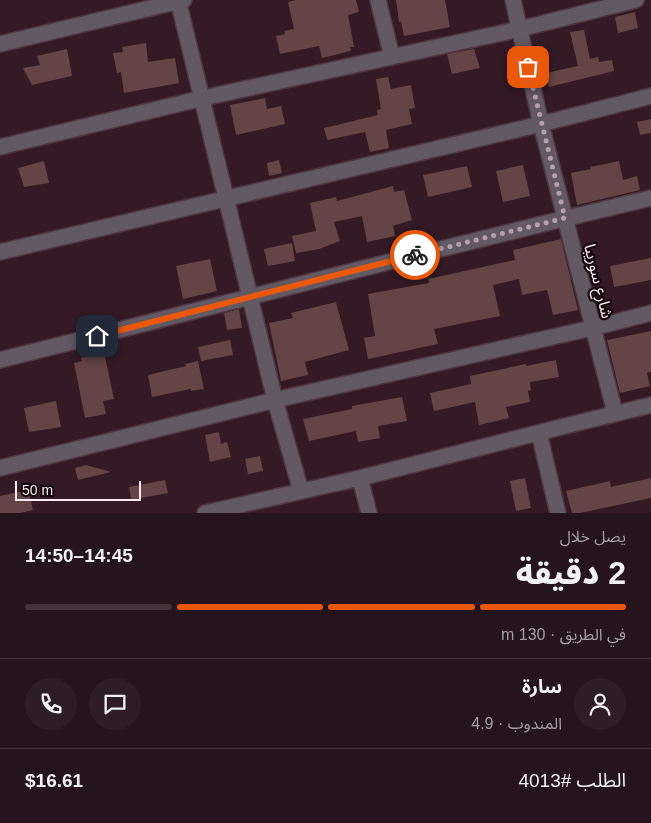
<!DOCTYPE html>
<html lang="ar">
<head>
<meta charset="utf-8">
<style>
  :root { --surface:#26141c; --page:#2e1d25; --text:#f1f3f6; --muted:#a49ea3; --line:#42333b; --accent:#ea580c }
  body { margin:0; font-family:Helvetica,"Noto Sans Arabic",sans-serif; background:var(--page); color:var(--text); direction:rtl; height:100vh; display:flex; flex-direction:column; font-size:19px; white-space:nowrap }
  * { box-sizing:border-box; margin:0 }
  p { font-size:16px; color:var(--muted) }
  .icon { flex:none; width:28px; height:28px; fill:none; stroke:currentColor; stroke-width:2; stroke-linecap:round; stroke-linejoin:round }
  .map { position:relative; height:513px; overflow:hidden; direction:ltr }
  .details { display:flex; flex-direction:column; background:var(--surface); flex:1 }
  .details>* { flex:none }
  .scale { position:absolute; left:15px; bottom:12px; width:126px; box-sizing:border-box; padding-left:5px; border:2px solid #fceaf1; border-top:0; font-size:14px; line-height:18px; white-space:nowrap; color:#fceaf1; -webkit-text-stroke:4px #14080d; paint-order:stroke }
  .pin { position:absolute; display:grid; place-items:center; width:42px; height:42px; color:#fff; margin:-21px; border-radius:10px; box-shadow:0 2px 8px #0006 }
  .courier { position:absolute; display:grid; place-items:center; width:50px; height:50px; margin:-25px; border:4px solid #ea580c; border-radius:50%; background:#fff; color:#222; box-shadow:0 1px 6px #0007 }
  .head em { font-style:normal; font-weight:800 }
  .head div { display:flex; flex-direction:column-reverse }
  .head { display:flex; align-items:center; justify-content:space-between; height:85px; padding:0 25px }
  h1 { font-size:32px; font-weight:800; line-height:38px }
  .bar { display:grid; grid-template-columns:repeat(4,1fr); gap:8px 5px; align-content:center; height:60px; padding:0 25px }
  .bar i { height:6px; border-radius:4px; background:var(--line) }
  .bar .active { background:var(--accent) }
  .bar p { grid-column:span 4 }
  .line { display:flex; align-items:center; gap:12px; padding:0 25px; border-top:1px solid var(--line) }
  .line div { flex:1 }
  .round { display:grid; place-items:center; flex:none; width:52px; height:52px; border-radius:26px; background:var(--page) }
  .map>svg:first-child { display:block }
  .building { fill:#644444 }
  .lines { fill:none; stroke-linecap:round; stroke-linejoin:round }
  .minor-casing { stroke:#4f3742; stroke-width:18 }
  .minor { stroke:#635963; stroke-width:15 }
  .done { stroke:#b6a1aa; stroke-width:5; stroke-dasharray:0 9 }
  .route { stroke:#ea580c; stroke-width:6 }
  .labels { text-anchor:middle; stroke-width:4.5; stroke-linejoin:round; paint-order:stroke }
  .street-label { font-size:16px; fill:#fceaf1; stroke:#14080d }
</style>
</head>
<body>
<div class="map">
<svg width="651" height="513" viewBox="0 0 651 513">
  <rect width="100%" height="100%" fill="#331a25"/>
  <path class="building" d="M296 0H356L359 12 348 15 354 47H350L351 51 322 58 319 46 280 54 276 36 285 34 284 31 294 29 288 2Z
    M396 0H445L450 27 404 36 401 22H399Z
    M635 12 638 28 618 33 615 17Z
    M584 30 590 59 598 57 599 62 612 60 614 71 549 87 546 73 578 66 570 32Z
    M146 43 148 62 175 58 179 83 124 93 121 72 117 73 113 53 123 52 122 47Z
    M67 49 72 76 32 85 23 68 40 65 37 56Z
    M474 49 480 68 452 74 447 54Z
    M388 77 391 89 411 85 415 108 409 109 412 124 386 130 389 148 370 152 365 132 327 140 324 128 378 115 377 110 381 109 376 79Z
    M265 98 267 109 281 106 285 124 236 135 230 105Z
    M651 119V133L640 135 637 122Z
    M279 160 282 173 269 176 267 163Z
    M44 161 49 183 24 187 18 168Z
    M619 161 623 180 637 176 640 190 577 205 571 173 591 169 590 167Z
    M523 165 530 196 503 202 496 171Z
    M467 166 472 187 428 197 423 175Z
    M393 186 394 192 404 190 412 220 393 226 395 236 367 242 362 216 334 222 340 241 319 249 296 253 292 236 316 231 310 203 336 197 337 201Z
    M561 239 578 310 553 315 547 290 522 295 519 279 493 285 500 316 434 329 438 344 368 359 364 338 375 336 368 294 429 283 428 279 515 260 513 250Z
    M292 243 295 261 268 266 264 249Z
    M651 258V280L614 287 610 266Z
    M210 259 217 291 183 299 176 266Z
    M336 302 349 350 305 362 308 375 281 381 269 323 293 318 291 313Z
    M239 309 242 328 227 330 224 313Z
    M651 331V372L647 373 650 386 620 393 607 340Z
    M230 340 233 355 201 361 198 347Z
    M104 352 114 399 103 401 106 414 85 418 74 363 82 361 81 358Z
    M556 360 559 377 530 382 531 390 528 391 530 402 506 407 509 418 479 425 475 402 434 411 430 393 471 384 470 376 526 364V366Z
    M198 361 204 389 191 391V389L152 397 148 375 186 366 185 364Z
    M402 397 407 421 378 426 380 438 358 442 356 431 309 441 303 419 352 409V406Z
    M56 401 61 427 29 432 24 408Z
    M219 432 221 444 227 442 231 457 210 462 205 435Z
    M260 456 263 471 248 474 245 459Z
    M86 465 111 472 78 480 75 468Z
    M525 478 531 508 516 511 510 481Z
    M651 478V498L580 513H572L566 491 610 481 611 487Z
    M165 480 168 493 131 500 129 487Z
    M28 490 33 510 20 513H0V496Z"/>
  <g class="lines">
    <defs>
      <path id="minor" d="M178 0 275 400 301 491
        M378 0 392 57
        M513 0 541 124 615 413
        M0 44 184 0
        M0 147 203 98 520 29 636 0
        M0 252 541 124 651 96
        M0 360C217 306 433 249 651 198
        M539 433 558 513
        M0 468 275 400 592 328 651 313
        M360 478 369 513
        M205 513 360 478 569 425 651 405"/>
    </defs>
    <use href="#minor" class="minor-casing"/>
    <use href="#minor" class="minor"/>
  </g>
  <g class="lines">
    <path class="done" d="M415 255 565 218 528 67"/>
    <path class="route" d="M97 336 415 255"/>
  </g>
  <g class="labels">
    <g class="street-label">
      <text transform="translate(599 281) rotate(76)" y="6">شارع سوريبا</text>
    </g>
  </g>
</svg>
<div class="scale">50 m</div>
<div class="pin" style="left:528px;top:67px;background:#ea580c"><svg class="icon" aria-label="bag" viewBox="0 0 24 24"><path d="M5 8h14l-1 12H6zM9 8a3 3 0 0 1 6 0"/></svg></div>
<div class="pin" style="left:97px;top:336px;background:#1f2937"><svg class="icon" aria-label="home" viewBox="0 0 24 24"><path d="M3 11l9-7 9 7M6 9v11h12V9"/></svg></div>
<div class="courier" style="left:415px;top:255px"><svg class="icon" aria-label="bike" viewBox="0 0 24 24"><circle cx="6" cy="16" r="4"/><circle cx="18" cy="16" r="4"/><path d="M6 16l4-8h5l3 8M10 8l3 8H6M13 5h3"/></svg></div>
</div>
<section class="details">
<div class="head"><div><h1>2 دقيقة</h1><p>يصل خلال</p></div><em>14:45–14:50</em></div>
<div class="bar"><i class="active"></i><i class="active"></i><i class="active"></i><i></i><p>في الطريق · 130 m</p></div>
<div class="line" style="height:90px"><a class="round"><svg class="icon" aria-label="person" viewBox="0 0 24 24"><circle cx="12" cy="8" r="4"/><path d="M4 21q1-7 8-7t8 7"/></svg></a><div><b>سارة</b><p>المندوب · 4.9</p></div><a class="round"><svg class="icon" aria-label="chat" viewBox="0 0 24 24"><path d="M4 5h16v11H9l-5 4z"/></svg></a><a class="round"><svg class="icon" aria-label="phone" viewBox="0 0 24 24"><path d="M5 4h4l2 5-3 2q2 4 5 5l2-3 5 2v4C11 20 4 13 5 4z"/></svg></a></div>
<div class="line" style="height:65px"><div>الطلب #4013</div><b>$16.61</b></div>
</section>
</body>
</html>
